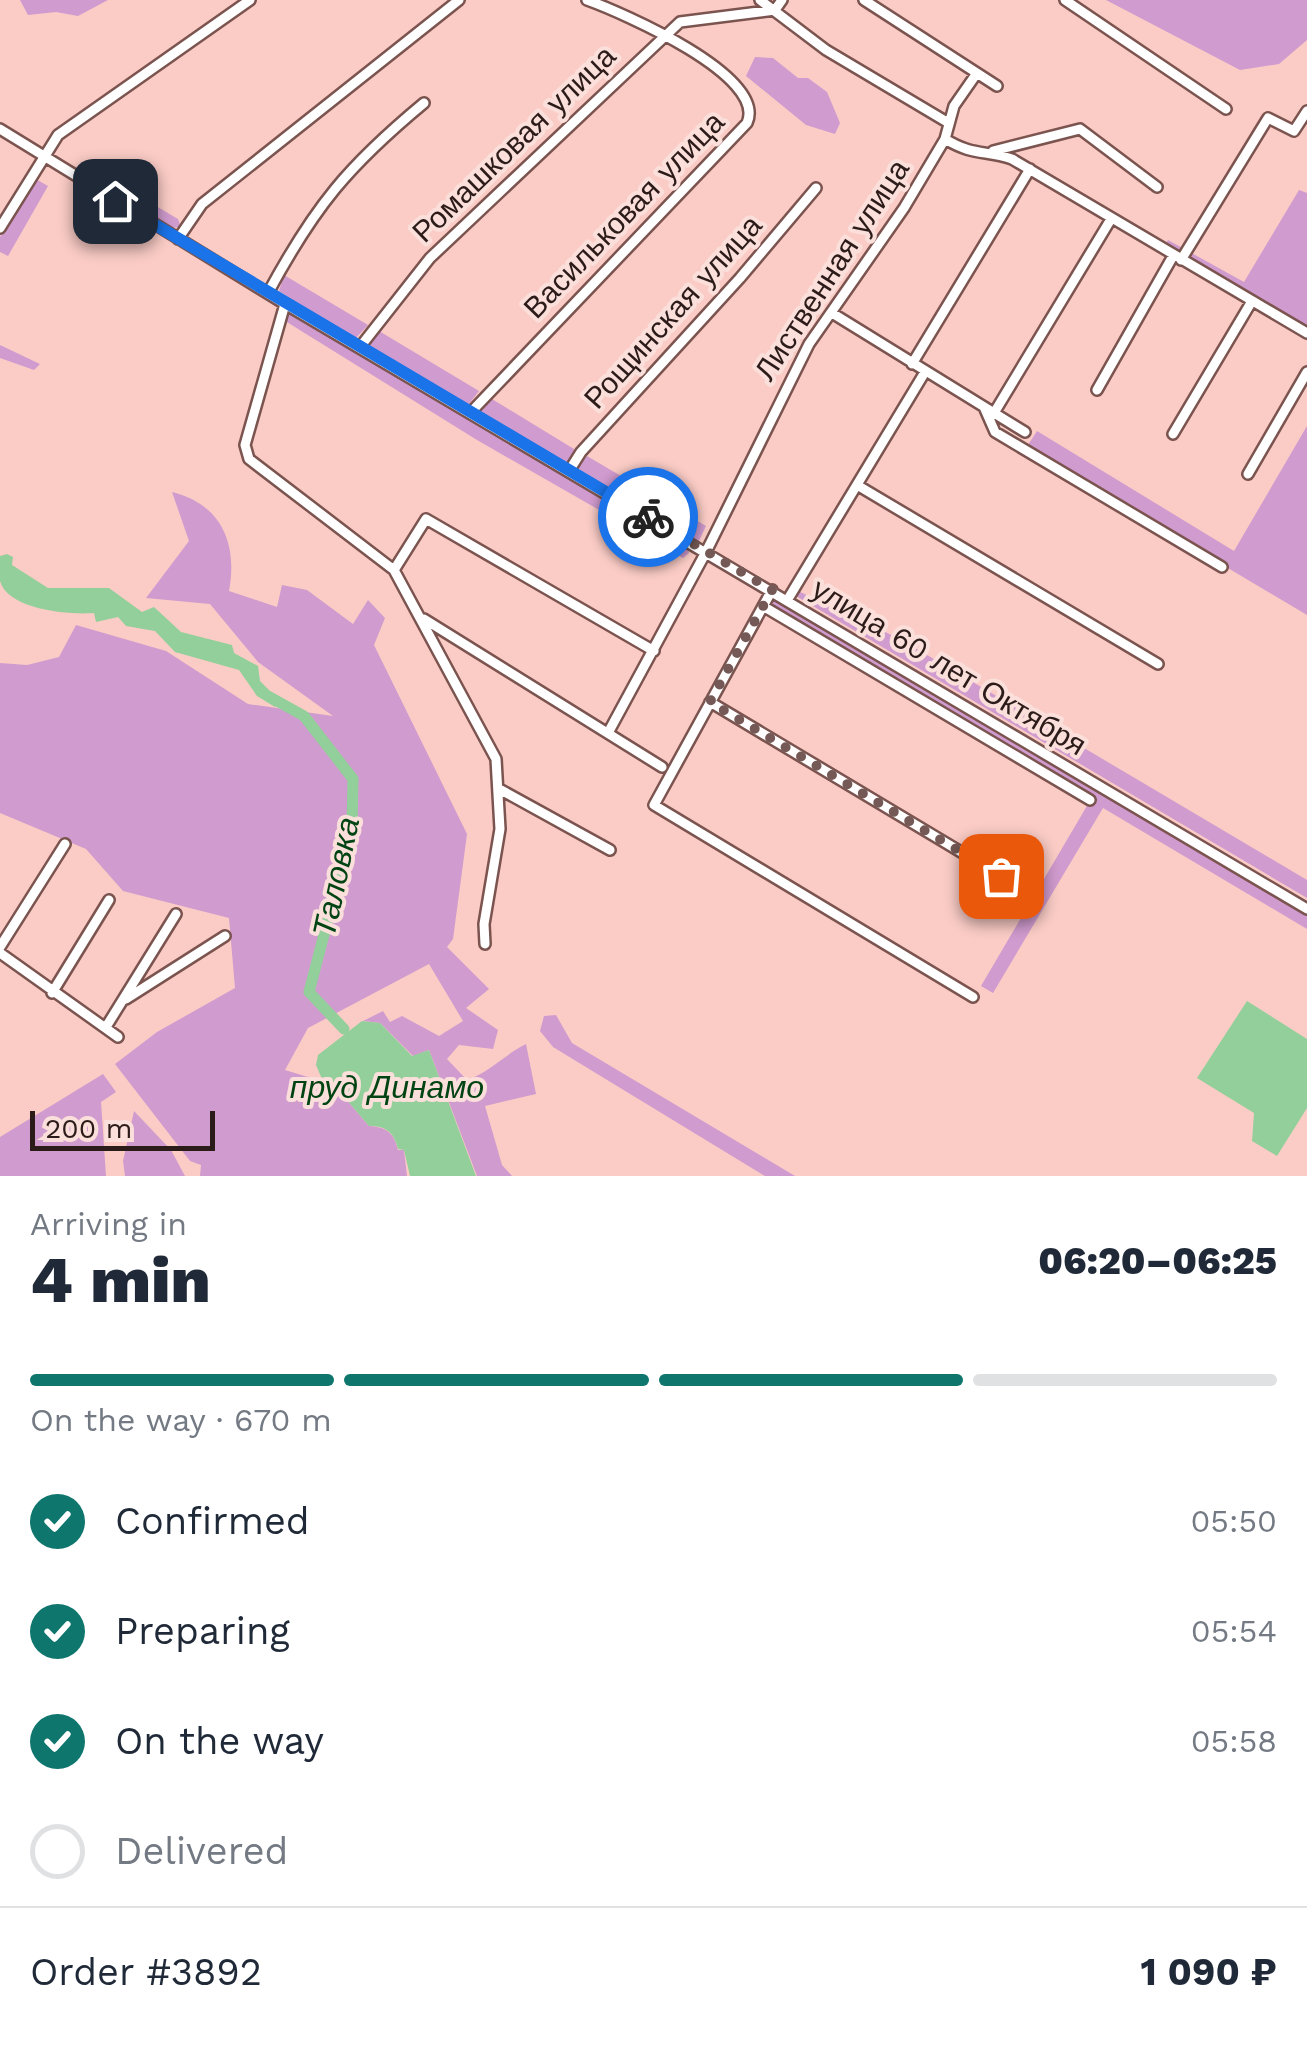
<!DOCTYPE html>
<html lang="en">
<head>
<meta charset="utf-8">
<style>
  :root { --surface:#fff; --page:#f2f2f3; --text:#1f2937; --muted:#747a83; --line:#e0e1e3; --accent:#0f766e }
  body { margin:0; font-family:"Work Sans",sans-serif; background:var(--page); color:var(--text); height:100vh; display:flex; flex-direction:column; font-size:38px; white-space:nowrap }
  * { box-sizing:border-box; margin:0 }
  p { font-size:32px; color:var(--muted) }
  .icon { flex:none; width:55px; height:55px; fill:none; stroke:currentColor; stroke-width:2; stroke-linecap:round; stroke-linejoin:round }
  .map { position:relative; height:1176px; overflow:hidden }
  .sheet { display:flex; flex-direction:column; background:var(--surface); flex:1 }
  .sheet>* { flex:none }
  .scale { position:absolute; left:30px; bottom:25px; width:185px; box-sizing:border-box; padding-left:10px; border:5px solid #2b1b19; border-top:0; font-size:28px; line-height:35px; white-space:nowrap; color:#2b1b19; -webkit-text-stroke:8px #fbdfdb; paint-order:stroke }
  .pin { position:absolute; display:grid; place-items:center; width:85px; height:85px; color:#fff; margin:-42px; border-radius:20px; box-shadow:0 5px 15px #0006 }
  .courier { position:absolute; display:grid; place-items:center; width:100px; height:100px; margin:-50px; border:8px solid #1a73e8; border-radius:50%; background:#fff; color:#222; box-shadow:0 2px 12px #0007 }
  .headline em { font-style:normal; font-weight:800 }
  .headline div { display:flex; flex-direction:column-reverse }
  .headline { display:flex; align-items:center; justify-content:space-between; height:170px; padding:0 30px }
  h1 { font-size:65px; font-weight:800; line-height:75px }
  .bar { display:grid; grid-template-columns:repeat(4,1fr); gap:15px 10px; align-content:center; height:120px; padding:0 30px }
  .bar i { height:12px; border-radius:8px; background:var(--line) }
  .bar .selected { background:var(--accent) }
  .bar p { grid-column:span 4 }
  .line { display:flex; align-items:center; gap:25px; padding:0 30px; border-top:2px solid var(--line) }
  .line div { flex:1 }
  ol { padding:0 30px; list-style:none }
  li { display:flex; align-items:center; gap:30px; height:110px }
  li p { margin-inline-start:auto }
  li .icon { padding:10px; border-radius:50%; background:var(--accent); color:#fff; stroke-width:4 }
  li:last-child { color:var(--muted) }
  li i { width:55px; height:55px; border:5px solid var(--line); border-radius:50% }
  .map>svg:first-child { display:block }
  .green { fill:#d09bce }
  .water { fill:#93cf9a }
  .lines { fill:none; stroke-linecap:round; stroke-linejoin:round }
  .river { stroke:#93cf9a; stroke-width:11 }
  .minor-casing { stroke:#7b544f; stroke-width:14 }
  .minor { stroke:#fff; stroke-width:9 }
  .done { stroke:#745956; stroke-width:10; stroke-dasharray:0 18 }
  .route { stroke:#1a73e8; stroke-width:12 }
  .labels { text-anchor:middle; stroke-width:8; stroke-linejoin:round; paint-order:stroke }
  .street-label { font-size:30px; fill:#2b1b19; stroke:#fbdfdb }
  .water-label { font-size:32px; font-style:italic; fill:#004413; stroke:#fbdfdb }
</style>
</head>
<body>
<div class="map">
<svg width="1307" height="1176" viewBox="0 0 1307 1176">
  <rect width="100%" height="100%" fill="#fbccc6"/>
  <path class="green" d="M20 0H108L78 16 56 12 28 15Z
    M1106 0H1307V40L1279 64 1240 70Z
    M755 57 773 58 798 78H808L827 92 840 123 835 134 806 125 746 76Z
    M34 178 48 186 8 256 0 252V237Z
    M1299 190 1307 193V330L1162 249 1168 240 1244 282Z
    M146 200 178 219 181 227 170 228 143 210 141 203Z
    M284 275 368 325 355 339 279 291Z
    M285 309 687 546 689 553 683 558 477 440 282 319Z
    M379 331 479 391 468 405 370 346 371 337Z
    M0 345 40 364 34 370 0 358Z
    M492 399 574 449 573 458 566 463 480 413 482 403Z
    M1307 426V615L1026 448 1037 431 1234 551Z
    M587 456 706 526 698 543 577 468Z
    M172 492C221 504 238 543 229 591L277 607 282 585 307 590 353 624 368 600 385 618 374 645 467 834 453 939 447 947 489 989 466 1008 498 1030 493 1049 459 1045 447 1059 467 1080C490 1072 504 1055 526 1044L536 1094 485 1106 502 1165 512 1176H477L429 1050 413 1056 380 1023 363 1021 383 1011 390 1022 402 1016 439 1036 463 1021 429 964 308 1028 285 1070 334 1085 369 1126C387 1127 394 1133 398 1150H404L407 1176H200L201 1165 190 1161 115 1064 157 1032 235 988 229 918 123 891 86 849 0 813V663L27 665 59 657 76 625 166 651 248 704 333 716 258 662 210 604 146 598 189 541Z
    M796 590 900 639 1307 880V898L796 596Z
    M773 596 1307 913V929L1103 808 993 993 981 986 1091 799 766 604Z
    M556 1015 572 1043 795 1176H765L553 1047 540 1031 544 1016Z
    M103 1074 116 1092 101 1102 106 1176H0V1137Z
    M134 1111 171 1150 185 1176H125L123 1161Z"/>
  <path class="water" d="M7 554 13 557 12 565 48 588H109L142 612 154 607 181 632 232 645 234 653 258 666 260 681 280 701 275 707 257 696 239 670 175 652 155 631 126 626 118 617 96 622 94 613C70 615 8 610 0 581 0 574 0 563 0 556Z
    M1247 1001 1307 1039V1108L1277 1156 1252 1141 1254 1113 1197 1078Z
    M362 1021 380 1023 412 1056 429 1050 476 1176H410L404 1150 398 1149C394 1133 387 1126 369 1126L334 1085 324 1084 316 1065 318 1055Z"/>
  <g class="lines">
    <path class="river" d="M268 696 304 716 353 779 352 827 309 992 344 1029"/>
    <defs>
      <path id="minor" d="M760 0 826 50 947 122
        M864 0 997 86
        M1065 0 1226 109
        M0 129 285 304 1307 909
        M945 139C973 156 984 150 1012 159L1307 333
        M993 151 1080 129 1157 187
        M0 228 58 135 250 0
        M178 239 202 204 459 0
        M1181 260 1268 118 1294 131 1307 111
        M268 293C315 206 348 166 424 103
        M285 304 245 445 249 459 394 570 496 759 500 829 484 924 485 944
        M832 313 1025 432
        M360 347 430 258 680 22 775 10 782 0
        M912 364 1030 169
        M1097 390 1173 256
        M984 407 995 432 1222 567
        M471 412 747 123C768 76 623 13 587 0
        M994 413 1111 219
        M1173 434 1252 301
        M569 471 581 452 740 278 816 188
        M1248 474 1307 372
        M857 485 1158 664
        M394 570 426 519 654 651
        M772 590 654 805 973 997
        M788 599 925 372
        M763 606 1090 800
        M424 619 662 767
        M710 702 1033 895
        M608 733 706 552 809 344 904 208 945 139 954 106 977 73
        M501 790 610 850
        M0 947 65 844
        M0 953 118 1037
        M52 993 109 900
        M126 999 225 936
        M106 1027 176 914"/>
    </defs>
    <use href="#minor" class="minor-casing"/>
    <use href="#minor" class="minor"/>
  </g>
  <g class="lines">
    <path class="done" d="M648 517 772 590 710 702 1001 876"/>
    <path class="route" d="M115 201 648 517"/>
  </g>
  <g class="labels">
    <g class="street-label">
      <text transform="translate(514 144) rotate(-44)" y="10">Ромашковая улица</text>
      <text transform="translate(624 215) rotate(-46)" y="10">Васильковая улица</text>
      <text transform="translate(832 270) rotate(-57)" y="10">Лиственная улица</text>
      <text transform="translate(673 312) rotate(-48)" y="10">Рощинская улица</text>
      <text transform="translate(949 667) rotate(31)" y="10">улица 60 лет Октября</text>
    </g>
    <g class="water-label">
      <text transform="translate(336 877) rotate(-78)" y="11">Таловка</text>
      <text x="387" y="1098">пруд Динамо</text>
    </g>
  </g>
</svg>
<div class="scale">200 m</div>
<div class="pin" style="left:1001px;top:876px;background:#ea580c"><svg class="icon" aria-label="bag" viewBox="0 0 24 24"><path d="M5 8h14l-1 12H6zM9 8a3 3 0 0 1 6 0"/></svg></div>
<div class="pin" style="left:115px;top:201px;background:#1f2937"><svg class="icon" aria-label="home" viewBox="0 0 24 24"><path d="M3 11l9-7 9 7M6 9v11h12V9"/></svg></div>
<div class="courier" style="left:648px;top:517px"><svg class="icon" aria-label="bike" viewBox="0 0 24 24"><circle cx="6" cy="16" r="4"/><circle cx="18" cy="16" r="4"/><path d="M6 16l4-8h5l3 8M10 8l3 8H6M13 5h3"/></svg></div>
</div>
<section class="sheet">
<div class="headline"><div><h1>4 min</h1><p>Arriving in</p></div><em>06:20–06:25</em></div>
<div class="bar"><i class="selected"></i><i class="selected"></i><i class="selected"></i><i></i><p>On the way · 670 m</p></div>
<ol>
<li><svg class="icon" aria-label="check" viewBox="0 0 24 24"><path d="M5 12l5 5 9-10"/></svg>Confirmed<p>05:50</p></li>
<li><svg class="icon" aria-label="check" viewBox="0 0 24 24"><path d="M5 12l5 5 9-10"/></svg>Preparing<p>05:54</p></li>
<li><svg class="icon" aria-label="check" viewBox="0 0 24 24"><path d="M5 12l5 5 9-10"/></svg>On the way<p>05:58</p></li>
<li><i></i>Delivered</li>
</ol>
<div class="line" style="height:130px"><div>Order #3892</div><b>1 090 ₽</b></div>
</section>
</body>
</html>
